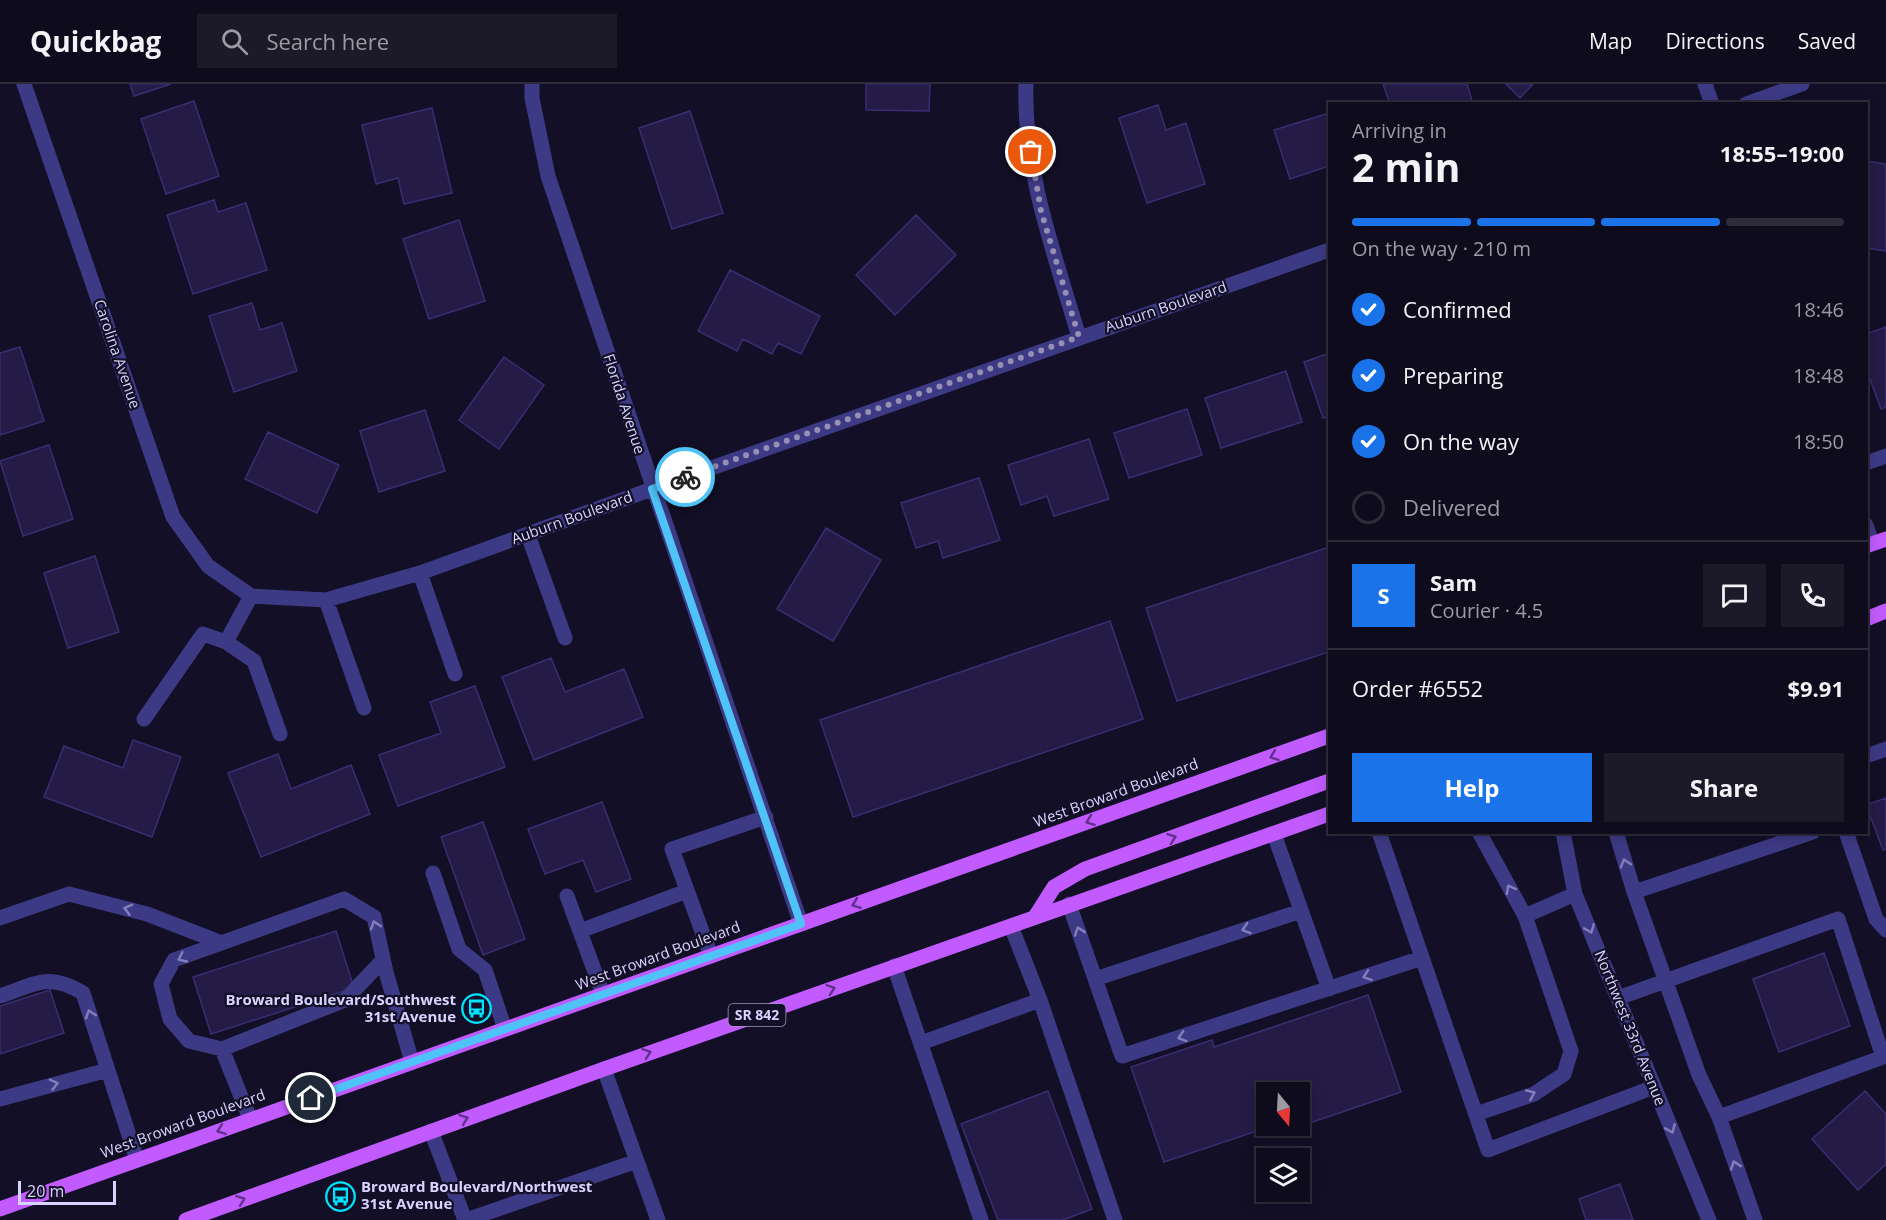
<!DOCTYPE html>
<html lang="en">
<head>
<meta charset="utf-8">
<style>
  :root { --surface:#0e0b1c; --page:#1c1929; --text:#f1f3f6; --muted:#9b9ba3; --line:#2e2b3b; --accent:#1a73e8 }
  body { margin:0; font-family:"Open Sans",sans-serif; background:var(--page); color:var(--text); height:100vh; display:flex; flex-direction:column; font-size:22px; white-space:nowrap }
  * { box-sizing:border-box; margin:0 }
  p { font-size:20px; color:var(--muted) }
  .icon { flex:none; width:33px; height:33px; fill:none; stroke:currentColor; stroke-width:2; stroke-linecap:round; stroke-linejoin:round }
  .map { position:relative; flex:1; overflow:hidden }
  .details { position:absolute; left:1328px; top:18px; width:540px; height:732px; display:flex; flex-direction:column; background:var(--surface); border-radius:0px; box-shadow:0 3px 15px #0003,0 0 0 2px var(--line) }
  .details>* { flex:none }
  .needle { width:39px; rotate:162deg }
  .fabs { position:absolute; left:1256px; top:998px; display:grid; gap:12px }
  .fabs a { display:grid; place-items:center; width:54px; height:54px; border-radius:0px; background:var(--surface); box-shadow:0 3px 15px #0003,0 0 0 2px var(--line); font-size:30px }
  .scale { position:absolute; left:18px; bottom:15px; width:98px; box-sizing:border-box; padding-left:6px; border:3px solid #d9d4ff; border-top:0; font-size:16px; line-height:21px; white-space:nowrap; color:#d9d4ff; -webkit-text-stroke:4px #130f26; paint-order:stroke }
  .pin { position:absolute; display:grid; place-items:center; width:51px; height:51px; color:#fff; margin:-26px; border:3px solid #fff; border-radius:50%; box-shadow:0 2px 6px #0007 }
  .courier { position:absolute; display:grid; place-items:center; width:60px; height:60px; margin:-30px; border:4px solid #4fc3f7; border-radius:50%; background:#fff; color:#222; box-shadow:0 2px 8px #0007 }
  .overview em { font-style:normal; font-weight:700 }
  .overview div { display:flex; flex-direction:column-reverse }
  .overview { display:flex; align-items:center; justify-content:space-between; height:102px; padding:0 24px }
  h1 { font-size:39px; font-weight:700; line-height:45px }
  .bar { display:grid; grid-template-columns:repeat(4,1fr); gap:9px 6px; align-content:center; height:72px; padding:0 24px }
  .bar i { height:8px; border-radius:4px; background:var(--line) }
  .bar .current { background:var(--accent) }
  .bar p { grid-column:span 4 }
  .line { display:flex; align-items:center; gap:15px; padding:0 24px; border-top:2px solid var(--line) }
  .line div { flex:1 }
  .round { display:grid; place-items:center; flex:none; width:63px; height:63px; border-radius:0px; background:var(--page) }
  ol { padding:0 24px; list-style:none }
  li { display:flex; align-items:center; gap:18px; height:66px }
  li p { margin-inline-start:auto }
  li .icon { padding:6px; border-radius:50%; background:var(--accent); color:#fff; stroke-width:4 }
  li:last-child { color:var(--muted) }
  li i { width:33px; height:33px; border:3px solid var(--line); border-radius:50% }
  .cta { display:flex; gap:12px; margin-top:auto; padding:12px 24px }
  .cta a { flex:1; height:69px; border-radius:0px; background:var(--accent); color:#fff; font-size:24px; font-weight:700; line-height:69px; text-align:center }
  .cta a+a { background:var(--page); color:var(--text) }
  header { display:flex; align-items:center; gap:36px; box-sizing:border-box; height:84px; padding:0 30px; background:var(--surface); border-bottom:2px solid var(--line) }
  header strong { font-size:28px }
  nav { display:flex; gap:33px; margin-inline-start:auto; font-size:21px }
  .search { width:420px; height:54px; background:var(--page); display:flex; align-items:center; gap:15px; box-sizing:border-box; padding:0 21px; border-radius:0px; color:var(--muted); font-size:22px }
  .map>svg:first-child { display:block }
  .building { fill:#241b47; stroke:#3b2d73; stroke-width:1.5 }
  .lines { fill:none; stroke-linecap:round; stroke-linejoin:round }
  .minor { stroke:#3d3a85; stroke-width:15 }
  .major { stroke:#c25bff; stroke-width:15 }
  .oneway { stroke:#623188 }
  .oneway2 { stroke:#837fbc }
  .done { stroke:#948fb3; stroke-width:6; stroke-dasharray:0 10.8 }
  .route { stroke:#4fc3f7; stroke-width:8 }
  .labels { text-anchor:middle; stroke-width:4.5; stroke-linejoin:round; paint-order:stroke }
  .shield { fill:#130f26; stroke:#9e99be; stroke-width:1.5 }
  .shield-label { font-size:14px; font-weight:bold; fill:#d9d4ff }
  .street-label { font-size:15px; fill:#d9d4ff; stroke:#130f26 }
  .poi-label { font-size:15px; font-weight:bold; fill:#d9d4ff; stroke:#130f26; text-anchor:end }
</style>
</head>
<body>
<header>
<strong>Quickbag</strong>
<div class="search"><svg class="icon" aria-label="search" viewBox="0 0 24 24"><circle cx="10" cy="10" r="6"/><path d="M15 15l6 6"/></svg>Search here</div>
<nav><a>Map</a><a>Directions</a><a>Saved</a></nav>
</header>
<div class="map">
<svg width="1886" height="1136" viewBox="0 0 1886 1136">
  <rect width="100%" height="100%" fill="#130f26"/>
  <path class="building" d="M130 0H171L134 12Z
    M866 0H930L929 27 866 26Z
    M1383 0H1467L1473 20H1390Z
    M1506 0H1533L1520 14Z
    M194 17 219 92 166 110 141 35Z
    M1158 21 1166 46 1186 39 1205 100 1147 119 1119 34Z
    M432 24 452 109 404 120 398 94 376 100 362 41Z
    M690 27 723 129 672 145 639 44Z
    M1329 29V82L1290 95 1274 46Z
    M1866 77 1886 80V167L1866 164Z
    M214 116 218 128 246 119 267 186 193 210 167 131Z
    M916 131 956 171 895 231 856 191Z
    M459 136 485 217 429 235 403 155Z
    M730 186 820 232 801 270 778 259 772 270 743 255 737 267 698 247Z
    M252 219 260 246 282 239 297 287 234 308 209 232Z
    M1886 243V323L1881 325 1866 284V250Z
    M20 263 44 337 0 351V269Z
    M1329 269V332L1323 334 1304 278Z
    M504 273 544 301 499 365 459 336Z
    M1286 287 1302 338 1221 364 1205 314Z
    M1187 325 1202 371 1129 394 1114 349Z
    M425 326 445 387 379 408 360 347Z
    M268 348 339 381 317 429 245 395Z
    M1089 355 1109 415 1054 432 1047 412 1021 421 1008 381Z
    M49 361 73 435 23 452 0 377Z
    M979 394 1000 456 943 474 938 457 916 464 901 419Z
    M826 444 881 476 833 557 777 525Z
    M1329 463V568L1177 617 1146 524Z
    M95 472 119 548 68 564 44 489Z
    M1110 537 1143 635 853 733 820 636Z
    M551 574 565 608 624 585 643 633 534 676 502 593Z
    M475 602 505 683 398 722 379 671 441 649 430 618Z
    M133 656 181 673 152 753 44 713 64 662 123 684Z
    M278 670 291 705 351 681 370 730 261 773 228 689Z
    M1886 714V765L1883 766 1866 721Z
    M602 718 631 795 596 808 583 776 545 790 528 745Z
    M483 738 525 855 483 871 441 753Z
    M336 847 354 904 211 950 193 893Z
    M1824 869 1850 942 1779 968 1753 895Z
    M50 906 64 949 0 970V922Z
    M1368 911 1401 1008 1292 1045 1291 1041H1299V1008H1266V1041H1275L1164 1078 1131 983 1212 956 1214 963Z
    M1048 1007 1092 1125 1063 1136H998L961 1040Z
    M1865 1007 1886 1030V1080L1858 1106 1812 1055Z
    M1620 1100 1633 1136H1586L1579 1115Z"/>
  <g class="lines">
    <path class="minor" d="M24 0 173 433 208 482 251 512
      M532 0V14L548 92 801 840
      M1026 0C1023 87 1055 171 1079 253
      M1705 0 1712 20
      M1746 20 1802 0
      M1866 379 1886 372
      M1866 441 1872 459
      M528 451 565 554
      M420 489 455 590
      M251 512 326 516 420 489 652 405 1329 166
      M326 516 364 624
      M226 558 254 577 280 650
      M144 635 203 550 226 558 251 512
      M1866 672 1886 665
      M1379 748 1488 1066 1654 1003
      M1563 748 1575 810 1709 1136
      M1616 748 1634 808 1666 898 1699 991 1719 1033 1755 1136
      M1846 748 1876 835 1886 846
      M1274 750 1329 905
      M433 789 459 865 485 886 505 945
      M1634 808 1813 748
      M567 812 603 910
      M1069 820 1122 972 1422 874
      M1525 832 1575 810
      M0 834 69 810 147 830 222 859
      M1011 842 1040 916
      M580 847 687 807
      M711 872 672 765 766 733
      M894 882 981 1136
      M1095 895 1301 827
      M0 912C36 900 48 888 83 909L137 1076
      M1618 914 1838 835 1883 973 1719 1033
      M921 959 1040 916 1115 1136
      M222 965 345 916 383 876
      M604 985 658 1136
      M0 1015 108 986
      M1476 1030 1534 1010 1564 990 1571 967 1525 832 1479 748
      M250 1035 222 965 189 957 170 935 161 900 174 876 344 815 374 833 386 888 412 978
      M431 1047 465 1136
      M466 1136 637 1077"/>
    <path class="major" d="M1866 462 1886 455
      M1866 535 1886 527
      M1035 833 1054 803 1085 785 1329 697
      M0 1125 1329 652
      M186 1136 604 985 1329 730"/>
  </g>
  <defs><path id="oneway-chevron" d="M-2-3.5L2.5 0L-2 3.5" fill="none" stroke-width="1.6" stroke-linecap="round" stroke-linejoin="round" transform="scale(1.5)"/></defs>
  <g class="oneway">
    <use href="#oneway-chevron" transform="translate(1274 672) rotate(160)"/>
    <use href="#oneway-chevron" transform="translate(1090 737) rotate(160)"/>
    <use href="#oneway-chevron" transform="translate(1172 754) rotate(-20)"/>
    <use href="#oneway-chevron" transform="translate(856 820) rotate(160)"/>
    <use href="#oneway-chevron" transform="translate(831 905) rotate(-19)"/>
    <use href="#oneway-chevron" transform="translate(647 969) rotate(-19)"/>
    <use href="#oneway-chevron" transform="translate(464 1035) rotate(-20)"/>
    <use href="#oneway-chevron" transform="translate(221 1046) rotate(160)"/>
    <use href="#oneway-chevron" transform="translate(241 1116) rotate(-20)"/>
  </g>
  <g class="oneway2">
    <use href="#oneway-chevron" transform="translate(1625 779) rotate(-107)"/>
    <use href="#oneway-chevron" transform="translate(1510 805) rotate(-119)"/>
    <use href="#oneway-chevron" transform="translate(128 825) rotate(-165)"/>
    <use href="#oneway-chevron" transform="translate(375 841) rotate(-108)"/>
    <use href="#oneway-chevron" transform="translate(1246 845) rotate(162)"/>
    <use href="#oneway-chevron" transform="translate(1590 845) rotate(68)"/>
    <use href="#oneway-chevron" transform="translate(1079 847) rotate(-109)"/>
    <use href="#oneway-chevron" transform="translate(182 874) rotate(155)"/>
    <use href="#oneway-chevron" transform="translate(1367 892) rotate(161)"/>
    <use href="#oneway-chevron" transform="translate(90 930) rotate(-108)"/>
    <use href="#oneway-chevron" transform="translate(1182 953) rotate(162)"/>
    <use href="#oneway-chevron" transform="translate(54 1000) rotate(-15)"/>
    <use href="#oneway-chevron" transform="translate(1531 1010) rotate(-24)"/>
    <use href="#oneway-chevron" transform="translate(1671 1045) rotate(67)"/>
    <use href="#oneway-chevron" transform="translate(1735 1081) rotate(-109)"/>
  </g>
  <g class="lines">
    <path class="done" d="M685 393 1079 253 1041 127 1031 68"/>
    <path class="route" d="M311 1014 801 840 652 405 685 393"/>
  </g>
  <defs>
    <symbol id="bus-ring" viewBox="-11 -11 22 22"><circle r="9.5" fill="#130f26" stroke="#00e5ff" stroke-width="1.5"/><path d="M-5-6H5V4H4V6H2V4H-2V6H-4V4H-5ZM-3.5-4V0h7V-4ZM-3.5 1.2v1.5H-2V1.2ZM2 1.2v1.5H3.5V1.2Z" fill="#00e5ff"/></symbol>
  </defs>
  <g fill-rule="evenodd">
    <use href="#bus-ring" x="460" y="908" width="33" height="33"/>
    <use href="#bus-ring" x="324" y="1096" width="33" height="33"/>
  </g>
  <g class="labels">
    <rect class="shield" x="728.5" y="920" width="57" height="22" rx="4.5"/>
    <g class="shield-label">
      <text x="757" y="936">SR 842</text>
    </g>
    <g class="street-label">
      <text transform="translate(1166 223) rotate(-19)" y="5">Auburn Boulevard</text>
      <text transform="translate(117 270) rotate(71)" y="5">Carolina Avenue</text>
      <text transform="translate(624 320) rotate(72)" y="5">Florida Avenue</text>
      <text transform="translate(572 434) rotate(-20)" y="5">Auburn Boulevard</text>
      <text transform="translate(1116 709) rotate(-20)" y="5">West Broward Boulevard</text>
      <text transform="translate(658 872) rotate(-20)" y="5">West Broward Boulevard</text>
      <text transform="translate(1630 944) rotate(68)" y="5">Northwest 33rd Avenue</text>
      <text transform="translate(183 1040) rotate(-20)" y="5">West Broward Boulevard</text>
    </g>
    <g class="poi-label">
      <text x="456" y="921">Broward Boulevard/Southwest<tspan x="456" dy="17">31st Avenue</tspan></text>
      <text x="361" y="1108" text-anchor="start">Broward Boulevard/Northwest<tspan x="361" dy="17">31st Avenue</tspan></text>
    </g>
  </g>
</svg>
<div class="fabs">
<a><svg class="needle" viewBox="-14 -14 28 28"><path d="M0-13l5 13h-10z" fill="#e53935"/><path d="M0 13l5-13h-10z" fill="#9b9ba3"/></svg></a>
<a><svg class="icon" aria-label="layers" viewBox="0 0 24 24"><path d="M12 4l9 5-9 5-9-5zM3 14l9 5 9-5"/></svg></a>
</div>
<div class="scale">20 m</div>
<div class="pin" style="left:1031px;top:68px;background:#ea580c"><svg class="icon" aria-label="bag" viewBox="0 0 24 24"><path d="M5 8h14l-1 12H6zM9 8a3 3 0 0 1 6 0"/></svg></div>
<div class="pin" style="left:311px;top:1014px;background:#1f2937"><svg class="icon" aria-label="home" viewBox="0 0 24 24"><path d="M3 11l9-7 9 7M6 9v11h12V9"/></svg></div>
<div class="courier" style="left:685px;top:393px"><svg class="icon" aria-label="bike" viewBox="0 0 24 24"><circle cx="6" cy="16" r="4"/><circle cx="18" cy="16" r="4"/><path d="M6 16l4-8h5l3 8M10 8l3 8H6M13 5h3"/></svg></div>
<section class="details">
<div class="overview"><div><h1>2 min</h1><p>Arriving in</p></div><em>18:55–19:00</em></div>
<div class="bar"><i class="current"></i><i class="current"></i><i class="current"></i><i></i><p>On the way · 210 m</p></div>
<ol>
<li><svg class="icon" aria-label="check" viewBox="0 0 24 24"><path d="M5 12l5 5 9-10"/></svg>Confirmed<p>18:46</p></li>
<li><svg class="icon" aria-label="check" viewBox="0 0 24 24"><path d="M5 12l5 5 9-10"/></svg>Preparing<p>18:48</p></li>
<li><svg class="icon" aria-label="check" viewBox="0 0 24 24"><path d="M5 12l5 5 9-10"/></svg>On the way<p>18:50</p></li>
<li><i></i>Delivered</li>
</ol>
<div class="line" style="height:108px"><b class="round" style="background:var(--accent);color:#fff">S</b><div><b>Sam</b><p>Courier · 4.5</p></div><a class="round"><svg class="icon" aria-label="chat" viewBox="0 0 24 24"><path d="M4 5h16v11H9l-5 4z"/></svg></a><a class="round"><svg class="icon" aria-label="phone" viewBox="0 0 24 24"><path d="M5 4h4l2 5-3 2q2 4 5 5l2-3 5 2v4C11 20 4 13 5 4z"/></svg></a></div>
<div class="line" style="height:78px"><div>Order #6552</div><b>$9.91</b></div>
<div class="cta"><a>Help</a><a>Share</a></div>
</section>
</div>
</body>
</html>
